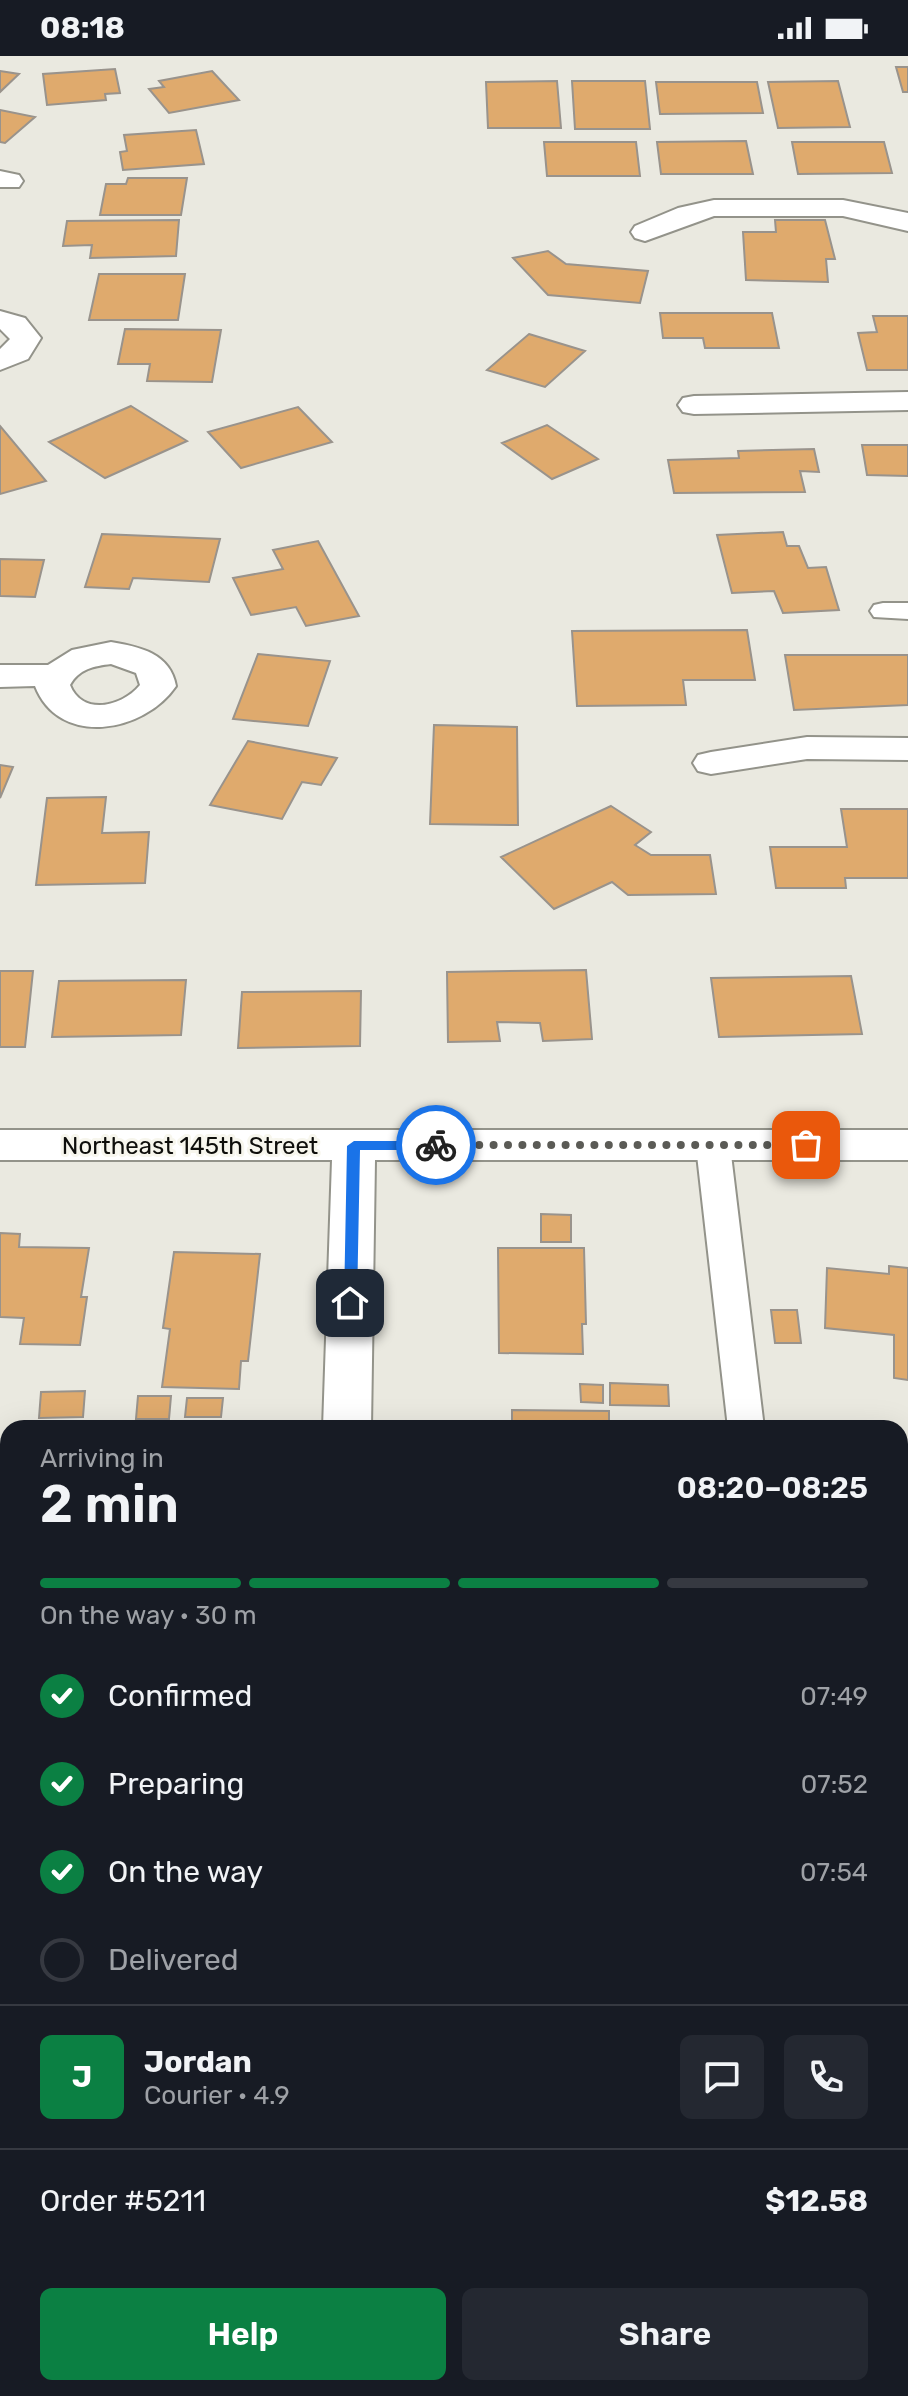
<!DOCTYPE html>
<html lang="en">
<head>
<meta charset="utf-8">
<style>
  :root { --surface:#171b24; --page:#242831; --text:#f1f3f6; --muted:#9ea1a6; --line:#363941; --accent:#0b8043 }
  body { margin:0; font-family:Rubik,sans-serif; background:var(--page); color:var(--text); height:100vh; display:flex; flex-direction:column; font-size:30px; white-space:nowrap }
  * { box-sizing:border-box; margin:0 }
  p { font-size:26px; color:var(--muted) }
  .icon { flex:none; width:44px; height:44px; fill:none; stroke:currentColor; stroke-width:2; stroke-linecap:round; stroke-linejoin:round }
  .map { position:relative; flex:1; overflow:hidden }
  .sheet { position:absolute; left:0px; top:1364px; width:908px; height:976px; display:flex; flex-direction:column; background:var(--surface); border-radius:24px 24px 0 0; box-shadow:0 8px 32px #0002 }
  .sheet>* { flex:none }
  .pin { position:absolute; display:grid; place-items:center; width:68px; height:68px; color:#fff; margin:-34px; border-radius:16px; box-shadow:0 4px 12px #0006 }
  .courier { position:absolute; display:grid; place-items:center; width:80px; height:80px; margin:-40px; border:6px solid #1a73e8; border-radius:50%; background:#fff; color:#222; box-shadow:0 2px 10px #0007 }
  .summary em { font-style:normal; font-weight:600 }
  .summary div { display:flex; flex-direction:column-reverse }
  .summary { display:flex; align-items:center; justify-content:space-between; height:136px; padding:0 40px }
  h1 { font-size:52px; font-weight:600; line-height:60px }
  .bar { display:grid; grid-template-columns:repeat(4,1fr); gap:12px 8px; align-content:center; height:96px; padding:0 40px }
  .bar i { height:10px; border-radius:6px; background:var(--line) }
  .bar .current { background:var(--accent) }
  .bar p { grid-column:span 4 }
  .line { display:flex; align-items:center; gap:20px; padding:0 40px; border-top:2px solid var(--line) }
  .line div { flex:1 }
  .round { display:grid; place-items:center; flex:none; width:84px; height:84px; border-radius:12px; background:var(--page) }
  ol { padding:0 40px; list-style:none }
  li { display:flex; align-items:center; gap:24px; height:88px }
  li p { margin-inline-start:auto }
  li .icon { padding:8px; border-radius:50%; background:var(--accent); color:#fff; stroke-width:4 }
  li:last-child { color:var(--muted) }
  li i { width:44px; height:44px; border:4px solid var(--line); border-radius:50% }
  .cta { display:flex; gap:16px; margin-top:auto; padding:16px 40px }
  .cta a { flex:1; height:92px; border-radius:12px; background:var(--accent); color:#fff; font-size:32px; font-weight:600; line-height:92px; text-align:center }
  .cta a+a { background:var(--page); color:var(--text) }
  .status { display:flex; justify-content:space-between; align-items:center; height:56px; padding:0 40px; background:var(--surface); direction:ltr }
  .status svg { height:22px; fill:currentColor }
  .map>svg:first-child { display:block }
  .building { fill:#dfaa6d; stroke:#99938c; stroke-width:2 }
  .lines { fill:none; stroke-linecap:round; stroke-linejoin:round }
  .lane-casing { stroke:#93938a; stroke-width:4 }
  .street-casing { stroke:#93938a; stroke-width:4 }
  .lane { fill:#fff; fill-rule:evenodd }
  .street { fill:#fff; fill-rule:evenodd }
  .route { fill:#1a73e8 }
  .done { stroke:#5b5b56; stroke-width:8; stroke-dasharray:0 14.4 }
  .labels { text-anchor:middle; stroke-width:6; stroke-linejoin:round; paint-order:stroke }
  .street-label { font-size:24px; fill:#0e0e0b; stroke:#f7f6ed }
</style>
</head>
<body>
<div class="status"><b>08:18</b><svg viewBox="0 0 49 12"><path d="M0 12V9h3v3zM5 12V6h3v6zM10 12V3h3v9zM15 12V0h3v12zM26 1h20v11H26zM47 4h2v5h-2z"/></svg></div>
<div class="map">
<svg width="908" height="2340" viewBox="0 0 908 2340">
  <rect width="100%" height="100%" fill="#eae9e0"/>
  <path class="building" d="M896 11H908V36H903Z
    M115 13 120 37 105 38 106 44 47 49 43 18Z
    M0 15 19 18 0 36Z
    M212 15 239 44 169 57 149 33 164 31 159 25Z
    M557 25 561 72H488L486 26Z
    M572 25H645L650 73H575Z
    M838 25 850 71 778 72 768 26Z
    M656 26H757L763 57 660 58Z
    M0 54 35 61 5 87 0 86Z
    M196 74 204 108 123 114 120 96 127 95 124 79Z
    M746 85 753 118H661L657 86Z
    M544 86H636L640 120H547Z
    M792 86H884L892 117 798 118Z
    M128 122H187L181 159H100L106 128H126Z
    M179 164 176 200 90 202 92 189 63 190 67 165Z
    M775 164H825L835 203H826L828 226 746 224 743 176H776Z
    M548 195 566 208 648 215 640 247 548 239 513 202Z
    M99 218H185L178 264H89Z
    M660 257H772L779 292H705L703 282H663Z
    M873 260H908V314H867L858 277 877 276Z
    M125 273 221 274 212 326 147 325 150 308H118Z
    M529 278 585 295 545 331 487 314Z
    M131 350 187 385 105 422 49 386Z
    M298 351 332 386 241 412 208 376Z
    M547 369 598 403 552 423 502 387Z
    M0 370 46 425 0 438Z
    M862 389H908V420L867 419Z
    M814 393 819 416 800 415 805 436 674 437 668 404 739 402 738 395Z
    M783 476 787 490H799L808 512 826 511 839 554 783 557 774 535 732 537 717 479Z
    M102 478 220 483 209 526 133 522 129 533 85 531Z
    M318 485 359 560 306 570 296 551 251 559 233 522 283 513 273 494Z
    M0 503 44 504 35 541 0 540Z
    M747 574 755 624H683L686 649 577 650 572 575Z
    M258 598 330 605 308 670 233 663Z
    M785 599H908V649L794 654Z
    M434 669 517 671 518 769 430 768Z
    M248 685 337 702 321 729 302 726 282 763 210 749Z
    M0 709 13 711 0 742Z
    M106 741 102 777 149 776 145 827 36 829 47 742Z
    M611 750 651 776 635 789 651 799H710L716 838 628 839 612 826 554 853 501 801Z
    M841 753H908V822H845L846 832H776L770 791H847Z
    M586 914 592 983 543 985 540 967 497 966 500 985 448 986 447 916Z
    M0 915H33L25 991H0Z
    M851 920 862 978 719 981 711 922Z
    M186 924 181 979 52 981 59 925Z
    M361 935 360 990 238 992 242 936Z
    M541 1158 571 1159V1186H541Z
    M0 1177 20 1178 19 1191 89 1192 81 1241H87L80 1289 20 1288 24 1262 0 1261Z
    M498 1192H584L586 1268H582L583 1298 499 1297Z
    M174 1196 260 1198 248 1305H241L239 1333 162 1331 170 1273 163 1272Z
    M889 1210 908 1212V1324L894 1322V1279L825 1272 827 1212 889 1218Z
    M771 1254H797L801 1287H775Z
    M610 1327 668 1329 669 1350 610 1349Z
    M580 1328 603 1329V1347L581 1346Z
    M85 1335 83 1361 39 1362 41 1336Z
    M138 1340H171L169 1363H136Z
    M187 1342H223L221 1361H185Z
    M512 1354 609 1355V1372H512Z
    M900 1419H908V1561H900Z
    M0 1490H8V1563H0Z
    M900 1690H908V1858H905L900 1784H903Z
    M7 1790 8 1828H0Z
    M569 2332H658L656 2340H567Z"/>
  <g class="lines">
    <defs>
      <path id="lane" d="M883 547H908V563L874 561 870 555 874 549Z
        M713 1078 725 1082 730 1090 764 1372H728L696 1090 701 1082Z"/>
      <path id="street" d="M0 115 19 119 23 125 19 131H0Z
        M714 144H843L908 157V175L843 160H714L645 185 635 182 631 176 635 170 678 152Z
        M0 255 25 262 41 282 28 303 0 314V293L10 283 0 273Z
        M908 336V354L694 358 683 356 678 349 683 342 694 340Z
        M111 586C140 591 170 597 176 630 144 677 59 692 35 630L0 631V609H48L72 594ZM111 608 136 617 140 629C122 651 82 660 70 629 79 613 94 610 111 608Z
        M807 681 908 682V704L807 703 711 718 698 715 693 707 698 699 711 696Z
        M0 1074H908V1104H375L371 1372H323L332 1104H0Z
        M0 1677H8V1723H0Z"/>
    </defs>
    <use href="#lane" class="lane-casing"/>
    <use href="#street" class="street-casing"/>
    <use href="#lane" class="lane"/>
    <use href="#street" class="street"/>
  </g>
  <path class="route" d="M354 1085H436L442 1089 436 1094H360L357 1247 350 1252 344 1247 347 1090Z"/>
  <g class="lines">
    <path class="done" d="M436 1089H806"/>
  </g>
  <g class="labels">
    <g class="street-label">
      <text x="190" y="1098">Northeast 145th Street</text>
    </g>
  </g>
</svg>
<div class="pin" style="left:806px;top:1089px;background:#ea580c"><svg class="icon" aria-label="bag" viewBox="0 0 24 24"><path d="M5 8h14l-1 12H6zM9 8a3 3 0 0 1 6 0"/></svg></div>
<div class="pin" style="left:350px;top:1247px;background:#1f2937"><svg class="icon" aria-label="home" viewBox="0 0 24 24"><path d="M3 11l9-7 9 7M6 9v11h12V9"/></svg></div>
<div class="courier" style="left:436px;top:1089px"><svg class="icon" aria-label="bike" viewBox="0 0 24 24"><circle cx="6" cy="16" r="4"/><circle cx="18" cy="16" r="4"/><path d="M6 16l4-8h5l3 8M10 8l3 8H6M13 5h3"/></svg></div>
<section class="sheet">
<div class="summary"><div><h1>2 min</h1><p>Arriving in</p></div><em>08:20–08:25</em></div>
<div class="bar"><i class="current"></i><i class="current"></i><i class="current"></i><i></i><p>On the way · 30 m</p></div>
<ol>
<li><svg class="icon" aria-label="check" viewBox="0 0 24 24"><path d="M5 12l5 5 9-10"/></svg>Confirmed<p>07:49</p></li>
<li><svg class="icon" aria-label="check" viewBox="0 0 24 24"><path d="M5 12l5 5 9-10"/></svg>Preparing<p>07:52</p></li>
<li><svg class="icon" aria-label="check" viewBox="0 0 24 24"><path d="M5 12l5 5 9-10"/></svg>On the way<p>07:54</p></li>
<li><i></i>Delivered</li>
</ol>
<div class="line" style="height:144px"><b class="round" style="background:var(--accent);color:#fff">J</b><div><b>Jordan</b><p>Courier · 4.9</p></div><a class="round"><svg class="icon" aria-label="chat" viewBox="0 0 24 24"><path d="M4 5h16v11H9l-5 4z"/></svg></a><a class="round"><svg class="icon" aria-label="phone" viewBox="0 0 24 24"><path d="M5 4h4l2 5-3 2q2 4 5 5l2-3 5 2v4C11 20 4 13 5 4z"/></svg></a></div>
<div class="line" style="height:104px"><div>Order #5211</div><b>$12.58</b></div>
<div class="cta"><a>Help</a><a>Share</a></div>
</section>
</div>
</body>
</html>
